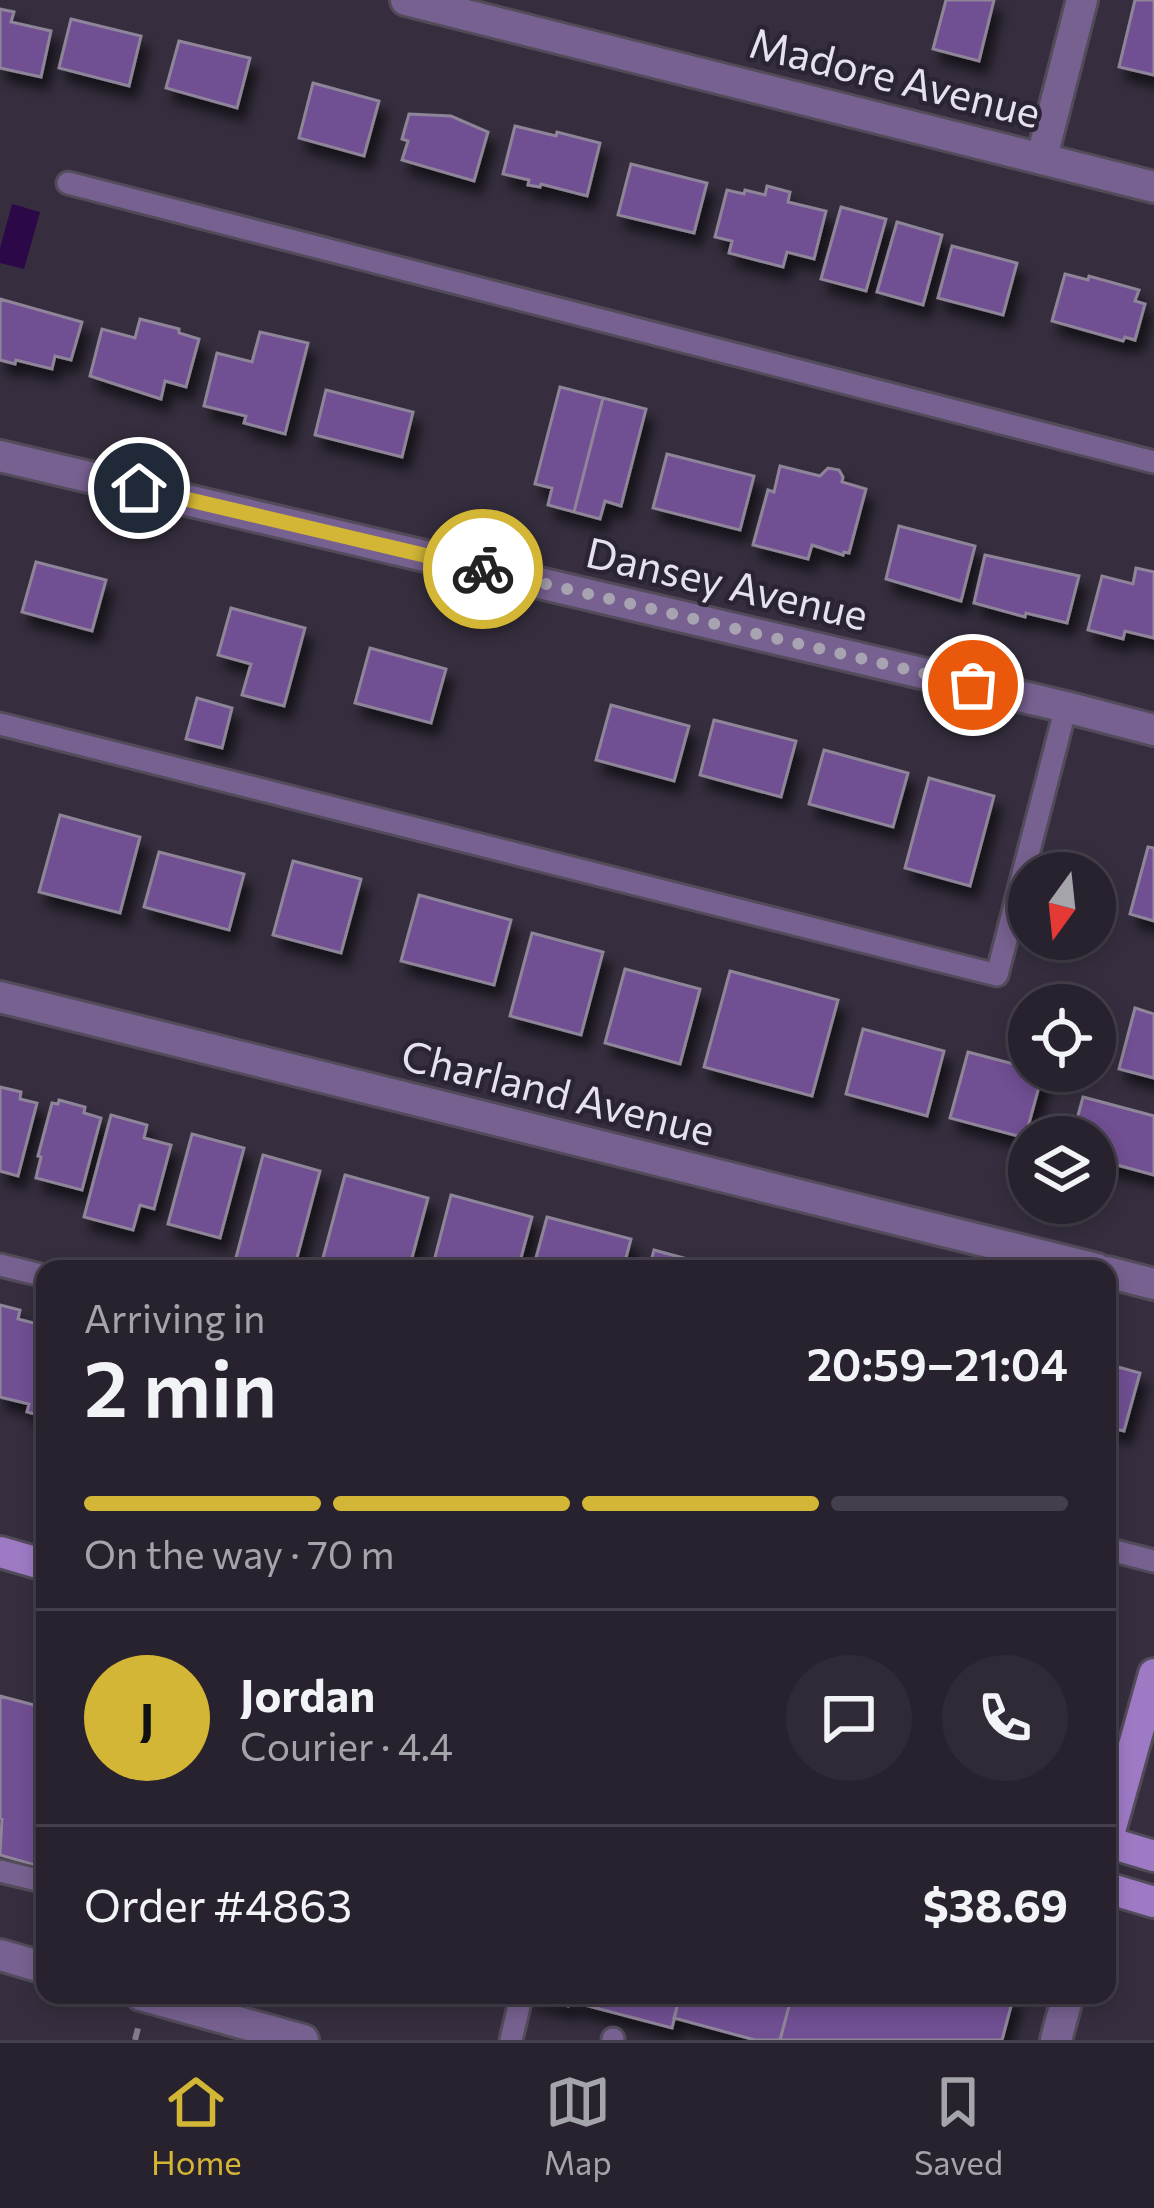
<!DOCTYPE html>
<html lang="en">
<head>
<meta charset="utf-8">
<style>
  :root { --surface:#28222e; --page:#302a36; --text:#f1f3f6; --muted:#a5a4aa; --line:#443f4a; --accent:#d3b635 }
  body { margin:0; font-family:Commissioner,sans-serif; background:var(--page); color:var(--text); height:100vh; display:flex; flex-direction:column; font-size:45px; white-space:nowrap }
  * { box-sizing:border-box; margin:0 }
  p { font-size:39px; color:var(--muted) }
  .icon { flex:none; width:66px; height:66px; fill:none; stroke:currentColor; stroke-width:2; stroke-linecap:round; stroke-linejoin:round }
  .map { position:relative; flex:1; overflow:hidden }
  .side { position:absolute; left:36px; top:1260px; width:1080px; height:744px; display:flex; flex-direction:column; background:var(--surface); border-radius:24px; box-shadow:0 6px 18px #0003,0 0 0 3px var(--line) }
  .side>* { flex:none }
  .needle { width:78px; rotate:195deg }
  .tools { position:absolute; left:1008px; top:852px; display:grid; gap:24px }
  .tools a { display:grid; place-items:center; width:108px; height:108px; border-radius:50%; background:var(--surface); box-shadow:0 6px 18px #0003,0 0 0 3px var(--line); font-size:60px }
  .pin { position:absolute; display:grid; place-items:center; width:102px; height:102px; color:#fff; margin:-51px; border:6px solid #fff; border-radius:50%; box-shadow:0 3px 12px #0007 }
  .courier { position:absolute; display:grid; place-items:center; width:120px; height:120px; margin:-60px; border:9px solid #d3b635; border-radius:50%; background:#fff; color:#222; box-shadow:0 3px 15px #0007 }
  .summary em { font-style:normal; font-weight:600 }
  .summary div { display:flex; flex-direction:column-reverse }
  .summary { display:flex; align-items:center; justify-content:space-between; height:204px; padding:0 48px }
  h1 { font-size:78px; font-weight:600; line-height:90px }
  .bar { display:grid; grid-template-columns:repeat(4,1fr); gap:18px 12px; align-content:center; height:144px; padding:0 48px }
  .bar i { height:15px; border-radius:9px; background:var(--line) }
  .bar .selected { background:var(--accent) }
  .bar p { grid-column:span 4 }
  .line { display:flex; align-items:center; gap:30px; padding:0 48px; border-top:3px solid var(--line) }
  .line div { flex:1 }
  .round { display:grid; place-items:center; flex:none; width:126px; height:126px; border-radius:63px; background:var(--page) }
  .tabs { display:flex; justify-content:space-around; align-items:center; height:168px; border-top:3px solid var(--line); background:var(--surface); font-size:33px; color:var(--muted) }
  .tabs a { display:grid; justify-items:center; gap:6px }
  .tabs .selected { color:var(--accent) }
  .map>svg:first-child { display:block }
  .water { fill:#2d0848 }
  .building { fill:#704f92; stroke:#8e8599; stroke-width:3; filter:url(#shadow) }
  .lines { fill:none; stroke-linecap:round; stroke-linejoin:round }
  .service-casing { stroke:#524b5a; stroke-width:27 }
  .minor-casing { stroke:#524b5a; stroke-width:36 }
  .tertiary-casing { stroke:#524b5a; stroke-width:36 }
  .secondary-casing { stroke:#524b5a; stroke-width:36 }
  .path { stroke:#827c8a; stroke-width:6; stroke-dasharray:12 6; stroke-linecap:butt }
  .service { stroke:#776190; stroke-width:21 }
  .minor { stroke:#776190; stroke-width:30 }
  .tertiary { stroke:#776190; stroke-width:30 }
  .secondary { stroke:#9e7ac5; stroke-width:30 }
  .done { stroke:#a8a3b0; stroke-width:12; stroke-dasharray:0 21.6 }
  .route { stroke:#d3b635; stroke-width:15 }
  .labels { text-anchor:middle; stroke-width:9; stroke-linejoin:round; paint-order:stroke }
  .street-label { font-size:42px; fill:#e6e2ed; stroke:#2b2434 }
</style>
</head>
<body>
<div class="map">
<svg width="1154" height="2040" viewBox="0 0 1154 2040">
  <defs>
    <filter id="shadow"><feDropShadow dx="7" dy="12" stdDeviation="6" flood-color="#0009"/></filter>
  </defs>
  <rect width="100%" height="100%" fill="#362e3e"/>
  <path class="water" d="M12 204 40 212 24 269 0 263V248Z"/>
  <path class="building" d="M946 0H994L979 61 933 49Z
    M1135 0H1154V75L1119 67Z
    M0 9 14 12 11 22 51 31 41 77 0 68Z
    M71 19 141 36 129 86 59 68Z
    M179 41 250 58 237 108 166 88Z
    M313 83 379 101 364 156 299 138Z
    M409 114 451 116 488 132 474 181 402 160 408 141 402 139Z
    M515 126 556 136 557 132 600 143 587 196 541 184 540 187 528 185 529 180 503 174Z
    M631 164 707 183 694 233 618 215Z
    M767 186 790 192 788 202 826 211 814 259 787 252 783 267 729 253 732 241 715 237 727 190 744 194 745 190 765 195Z
    M841 207 886 219 866 291 821 279Z
    M897 222 942 235 923 305 877 292Z
    M952 246 1017 263 1003 315 938 298Z
    M1065 274 1088 280 1089 276 1139 290 1135 301 1145 304 1135 340 1125 337 1123 341 1052 321Z
    M0 299 82 322 71 360 55 356 52 369 16 360 15 364 0 360Z
    M140 319 179 329V333L199 339 186 387 165 381 161 399 90 376 102 329 135 338Z
    M260 332 308 343 285 434 244 423 246 416 204 406 217 353 252 362Z
    M560 387 603 398 574 512 548 505 552 488 535 484Z
    M326 390 413 412 402 457 315 435Z
    M603 398 646 409 621 506 605 501 600 519 574 512Z
    M667 454 754 476 740 530 653 508Z
    M780 466 820 476 828 468 839 470 843 477 842 482 866 489 849 553 844 552 843 555 812 545 808 559 753 545 768 490 774 492Z
    M899 526 975 546 961 601 886 579Z
    M985 555 1079 576 1067 623 1026 613 1025 617 974 603Z
    M36 562 106 580 92 631 22 612Z
    M1136 568 1154 572V638L1125 631 1123 639 1088 630 1102 576 1133 584Z
    M231 608 305 628 284 706 242 695 251 664 218 655Z
    M370 648 446 669 431 723 355 703Z
    M197 698 232 708 222 748 186 739Z
    M611 705 689 726 674 781 596 760Z
    M714 720 796 741 781 797 700 775Z
    M824 750 908 773 893 827 809 804Z
    M929 778 994 796 970 886 905 868Z
    M60 815 140 837 120 913 39 892Z
    M1148 847 1154 848V921L1130 914Z
    M159 852 244 874 229 930 144 907Z
    M293 861 361 879 341 953 273 935Z
    M419 895 511 920 494 985 401 961Z
    M532 933 603 952 581 1035 510 1016Z
    M625 969 700 989 680 1064 605 1043Z
    M730 971 838 1000 812 1096 704 1067Z
    M1135 1008 1154 1014V1078L1119 1069Z
    M863 1029 944 1051 927 1116 846 1094Z
    M968 1052 1029 1068V1071L1043 1072 1025 1138 950 1118Z
    M0 1087 21 1092 20 1099 37 1103 18 1176 0 1171Z
    M1083 1097 1154 1116V1175L1095 1159V1137H1072Z
    M59 1100 85 1107 84 1113 101 1118 82 1190 36 1178 41 1157 38 1156 52 1103 58 1104Z
    M111 1115 147 1125 144 1138 171 1145 154 1209 140 1205 133 1230 84 1217Z
    M192 1134 244 1148 220 1238 168 1224Z
    M263 1155 320 1171 294 1269H233Z
    M345 1175 428 1198 409 1269H320Z
    M451 1195 532 1217 518 1269H432Z
    M547 1217 631 1239 623 1269H533Z
    M654 1250 724 1269H649Z
    M0 1305 20 1310 18 1319 45 1326V1425L37 1423 39 1415 27 1412 29 1404 0 1397Z
    M1107 1364 1140 1373 1124 1431 1107 1427Z
    M0 1696 45 1708V1841L38 1866 0 1855 2 1819 0 1818Z
    M525 1995H571L568 2006Z
    M571 1995H680L672 2028 569 2001Z
    M680 1995H792L780 2040H755L674 2018Z
    M792 1995H1014L1002 2040H780Z"/>
  <g class="lines">
    <defs>
      <path id="service" d="M68 183 1154 462
        M0 724 997 975 1066 707
        M0 1265 45 1276
        M1107 1549 1154 1561
        M0 1871 45 1882
        M511 2040 519 2006
        M613 2040V2039"/>
      <path id="minor" d="M406 0 1154 187
        M1042 157 1082 0
        M0 456 1066 707 1154 730
        M0 997 1097 1269
        M1107 1272 1154 1284
        M0 1955 45 1968
        M141 1995 303 2040"/>
      <path id="tertiary" d="M1056 2040 1068 1995"/>
      <path id="secondary" d="M0 1552 45 1565
        M1107 1842 1154 1674
        M1107 1842 1154 1856
        M1107 1888 1154 1902"/>
    </defs>
    <use href="#service" class="service-casing"/>
    <use href="#minor" class="minor-casing"/>
    <use href="#tertiary" class="tertiary-casing"/>
    <use href="#secondary" class="secondary-casing"/>
    <path class="path" d="M135 2040 138 2028"/>
    <use href="#service" class="service"/>
    <use href="#minor" class="minor"/>
    <use href="#tertiary" class="tertiary"/>
    <use href="#secondary" class="secondary"/>
  </g>
  <g class="lines">
    <path class="done" d="M483 569 973 685"/>
    <path class="route" d="M139 488 483 569"/>
  </g>
  <g class="labels">
    <g class="street-label">
      <text transform="translate(895 78) rotate(14)" y="15">Madore Avenue</text>
      <text transform="translate(727 584) rotate(13)" y="15">Dansey Avenue</text>
      <text transform="translate(558 1093) rotate(14)" y="15">Charland Avenue</text>
    </g>
  </g>
</svg>
<div class="tools">
<a><svg class="needle" viewBox="-14 -14 28 28"><path d="M0-13l5 13h-10z" fill="#e53935"/><path d="M0 13l5-13h-10z" fill="#a5a4aa"/></svg></a>
<a><svg class="icon" aria-label="locate" viewBox="0 0 24 24"><circle cx="12" cy="12" r="6"/><path d="M12 2v4M12 18v4M2 12h4M18 12h4"/></svg></a>
<a><svg class="icon" aria-label="layers" viewBox="0 0 24 24"><path d="M12 4l9 5-9 5-9-5zM3 14l9 5 9-5"/></svg></a>
</div>
<div class="pin" style="left:973px;top:685px;background:#ea580c"><svg class="icon" aria-label="bag" viewBox="0 0 24 24"><path d="M5 8h14l-1 12H6zM9 8a3 3 0 0 1 6 0"/></svg></div>
<div class="pin" style="left:139px;top:488px;background:#1f2937"><svg class="icon" aria-label="home" viewBox="0 0 24 24"><path d="M3 11l9-7 9 7M6 9v11h12V9"/></svg></div>
<div class="courier" style="left:483px;top:569px"><svg class="icon" aria-label="bike" viewBox="0 0 24 24"><circle cx="6" cy="16" r="4"/><circle cx="18" cy="16" r="4"/><path d="M6 16l4-8h5l3 8M10 8l3 8H6M13 5h3"/></svg></div>
<section class="side">
<div class="summary"><div><h1>2 min</h1><p>Arriving in</p></div><em>20:59–21:04</em></div>
<div class="bar"><i class="selected"></i><i class="selected"></i><i class="selected"></i><i></i><p>On the way · 70 m</p></div>
<div class="line" style="height:216px"><b class="round" style="background:var(--accent);color:#111">J</b><div><b>Jordan</b><p>Courier · 4.4</p></div><a class="round"><svg class="icon" aria-label="chat" viewBox="0 0 24 24"><path d="M4 5h16v11H9l-5 4z"/></svg></a><a class="round"><svg class="icon" aria-label="phone" viewBox="0 0 24 24"><path d="M5 4h4l2 5-3 2q2 4 5 5l2-3 5 2v4C11 20 4 13 5 4z"/></svg></a></div>
<div class="line" style="height:156px"><div>Order #4863</div><b>$38.69</b></div>
</section>
</div>
<nav class="tabs">
<a class="selected"><svg class="icon" aria-label="home" viewBox="0 0 24 24"><path d="M3 11l9-7 9 7M6 9v11h12V9"/></svg>Home</a>
<a><svg class="icon" aria-label="map" viewBox="0 0 24 24"><path d="M3 6l6-2 6 2 6-2v14l-6 2-6-2-6 2zM9 4v14M15 6v14"/></svg>Map</a>
<a><svg class="icon" aria-label="saved" viewBox="0 0 24 24"><path d="M7 4h10v16l-5-4-5 4z"/></svg>Saved</a>
</nav>
</body>
</html>
